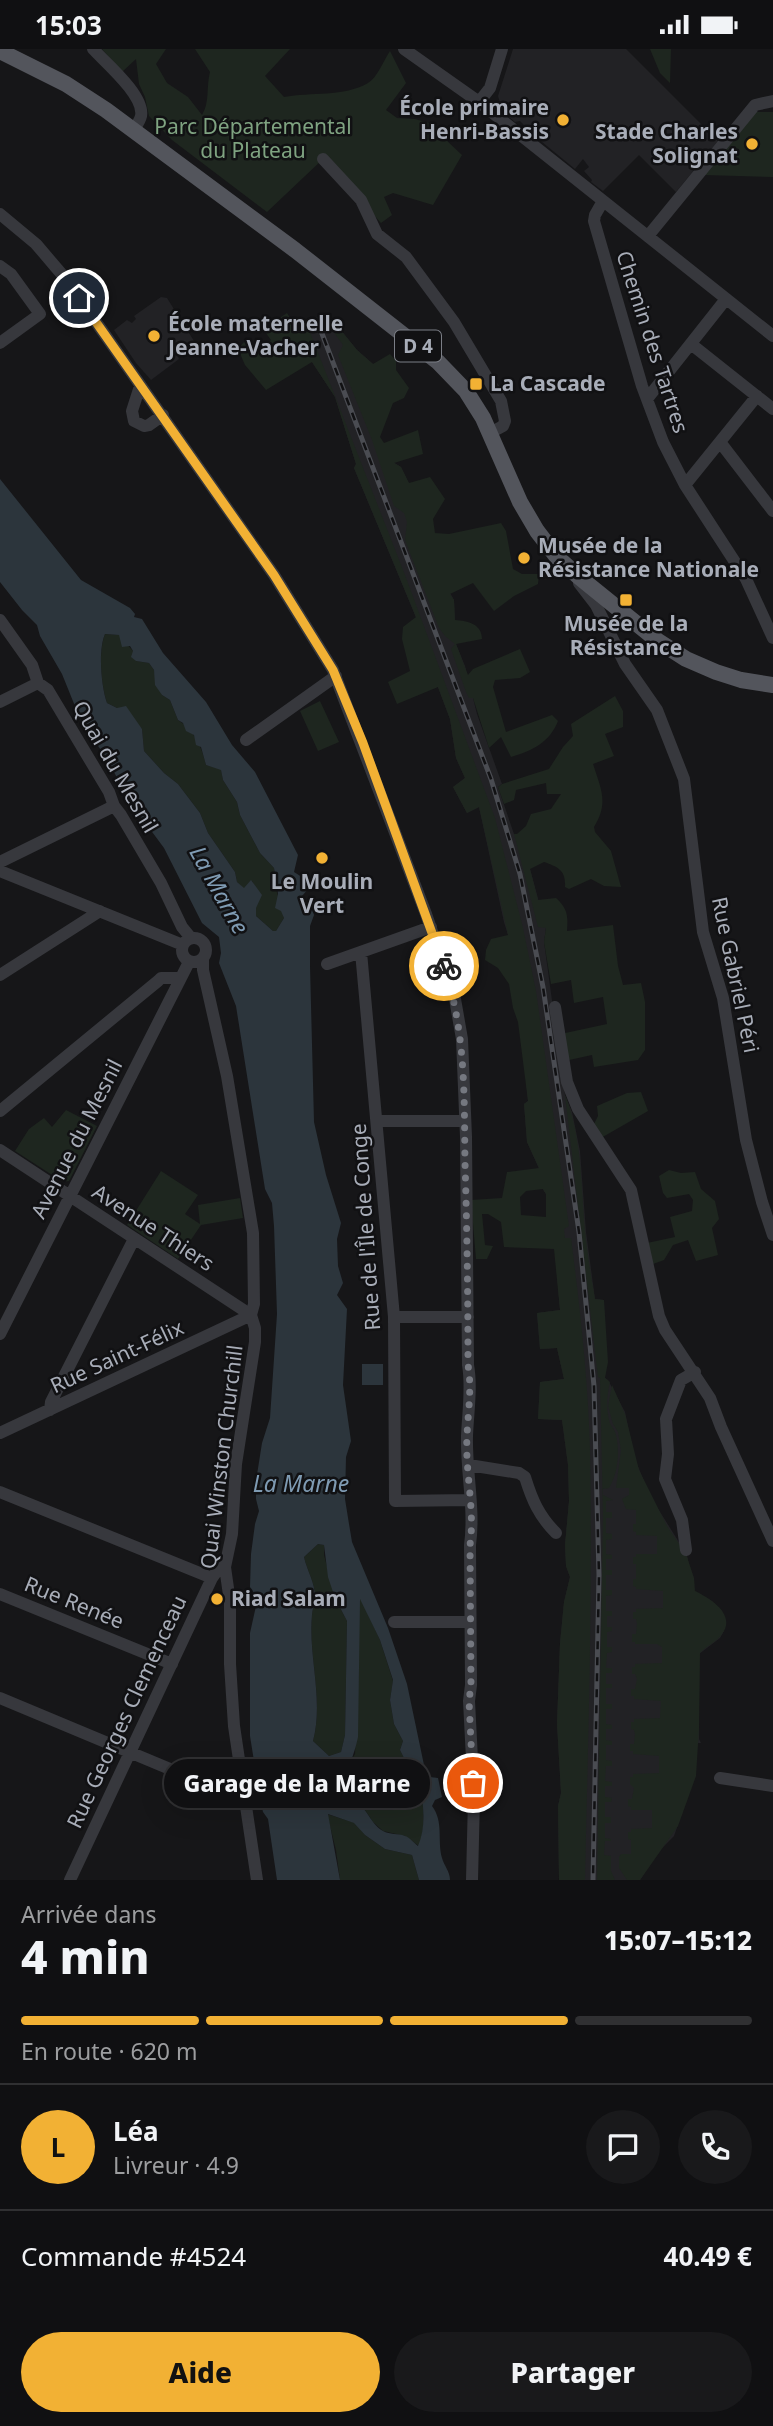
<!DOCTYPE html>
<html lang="fr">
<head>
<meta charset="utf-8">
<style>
  :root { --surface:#101012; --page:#19191b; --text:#f1f3f6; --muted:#9c9d9f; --line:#303032; --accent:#f2b134 }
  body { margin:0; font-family:"Noto Sans",sans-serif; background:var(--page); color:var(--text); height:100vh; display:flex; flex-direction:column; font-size:26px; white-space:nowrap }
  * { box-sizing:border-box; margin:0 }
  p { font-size:23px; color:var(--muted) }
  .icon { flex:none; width:38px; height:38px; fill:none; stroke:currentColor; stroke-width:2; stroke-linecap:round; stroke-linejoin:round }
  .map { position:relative; height:1831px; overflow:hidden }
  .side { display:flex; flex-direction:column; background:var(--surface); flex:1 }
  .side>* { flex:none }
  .pin { position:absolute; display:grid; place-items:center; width:60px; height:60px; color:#fff; margin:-30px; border:4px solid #fff; border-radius:50%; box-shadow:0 2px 7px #0007 }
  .courier { position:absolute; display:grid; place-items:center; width:70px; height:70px; margin:-35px; border:5px solid #f2b134; border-radius:50%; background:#fff; color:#222; box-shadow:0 2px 9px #0007 }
  .bubble { position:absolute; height:49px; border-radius:24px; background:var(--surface); box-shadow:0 7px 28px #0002,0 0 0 2px var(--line); font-size:23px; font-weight:800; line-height:49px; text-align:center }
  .overview em { font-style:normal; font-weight:800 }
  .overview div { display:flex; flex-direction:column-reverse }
  .overview { display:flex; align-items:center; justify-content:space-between; height:119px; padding:0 21px }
  h1 { font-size:46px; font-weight:800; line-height:52px }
  .bar { display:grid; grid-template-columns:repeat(4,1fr); gap:10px 7px; align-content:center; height:84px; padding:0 21px }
  .bar i { height:9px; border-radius:5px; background:var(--line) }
  .bar .on { background:var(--accent) }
  .bar p { grid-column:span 4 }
  .line { display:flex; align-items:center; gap:18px; padding:0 21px; border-top:2px solid var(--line) }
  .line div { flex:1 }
  .round { display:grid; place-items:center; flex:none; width:74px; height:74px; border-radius:37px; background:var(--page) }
  .button { display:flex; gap:14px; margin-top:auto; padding:14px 21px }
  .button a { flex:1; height:80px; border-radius:42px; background:var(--accent); color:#111; font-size:28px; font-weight:800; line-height:80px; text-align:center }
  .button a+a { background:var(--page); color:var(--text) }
  .status { display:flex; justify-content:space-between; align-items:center; height:49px; padding:0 35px; background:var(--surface); direction:ltr }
  .status svg { height:19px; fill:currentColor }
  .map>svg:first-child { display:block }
  .built { fill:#222225 }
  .green { fill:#1e261f; fill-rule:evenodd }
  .water { fill:#2c353c; fill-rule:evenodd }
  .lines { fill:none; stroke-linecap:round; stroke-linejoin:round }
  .minor { stroke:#37383d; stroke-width:12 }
  .major { stroke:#53555c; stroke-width:16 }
  .rail-casing { stroke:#4a4c52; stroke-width:5 }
  .rail { stroke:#111113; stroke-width:2.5; stroke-dasharray:8; stroke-linecap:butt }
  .done { stroke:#757880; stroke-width:7; stroke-dasharray:0 12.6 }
  .route { stroke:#f2b134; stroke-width:9 }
  .poi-dot { fill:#f2b134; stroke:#111113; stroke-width:2.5 }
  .labels { text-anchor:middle; stroke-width:5; stroke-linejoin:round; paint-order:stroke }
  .shield { fill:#111113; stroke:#7b7e86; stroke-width:2 }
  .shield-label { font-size:19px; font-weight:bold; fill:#a8adb8 }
  .poi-label { font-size:21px; font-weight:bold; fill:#a8adb8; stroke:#111113; text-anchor:start }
  .park-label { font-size:21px; fill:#7fa381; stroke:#111113 }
  .street-label { font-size:21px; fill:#a8adb8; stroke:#111113 }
  .water-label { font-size:23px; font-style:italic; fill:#7f9bb3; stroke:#111113 }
</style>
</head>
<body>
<div class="status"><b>15:03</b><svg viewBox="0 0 49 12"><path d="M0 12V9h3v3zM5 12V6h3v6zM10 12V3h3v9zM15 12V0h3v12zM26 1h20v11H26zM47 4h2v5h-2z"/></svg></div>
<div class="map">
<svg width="773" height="1831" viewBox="0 0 773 1831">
  <rect width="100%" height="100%" fill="#161618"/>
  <path class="built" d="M513 0H626L718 92 676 143 639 106 603 142 591 133 592 131 584 122 589 118 583 110 575 120 536 88 520 72 515 73 503 63 498 47Z
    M161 248 167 249 194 292 177 306 179 310 151 331 136 314 114 281 127 271 132 274 136 270 134 267Z
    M327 264 357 301 373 315 363 358 393 413 401 418 413 443 430 508 454 551 456 595 465 617 477 665 502 735 498 738 514 785 523 794 546 879 544 893 565 1046 572 1063 580 1102 586 1183 595 1250 604 1251 605 1329 608 1331 625 1363 635 1410 650 1447 687 1506 694 1543 712 1552 722 1562 725 1571 724 1582 720 1589 699 1605V1690L701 1694H684L695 1727 674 1787 660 1801 640 1831H559L558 1757 561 1744 557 1675 560 1594 564 1553 570 1528 566 1517 565 1496 569 1452 568 1416 562 1371 538 1370 540 1333 564 1330 557 1299 540 1300 537 1264 560 1261 554 1192 546 1168V1145L542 1139 541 1124 527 1093 524 1055 528 1052 514 905 504 873 479 758 467 764 453 738 465 729 456 709 450 670 425 604 422 583 354 419 356 415 335 348 312 313 295 278Z"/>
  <path class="green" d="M102 0H166L156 15 167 34 188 48 202 66C210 53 206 38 210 23L195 0H290L265 27 284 48C311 43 344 48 368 34 377 29 384 11 390 2L406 34 386 61 397 69 415 70 436 76 446 91 462 106 433 156 393 144 384 148 392 166 381 174 323 110 267 163 172 91 149 67 145 48 139 35 136 10 122 23Z
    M650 0H671L670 34 660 24Z
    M756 63H773V128L704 126Z
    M287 264 296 278 327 264 357 301 373 315 390 305 396 312V321L409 339 404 349 393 354 380 388 384 394 418 381 423 405 394 414 401 418 409 434 430 428 445 450 433 470 435 484 449 485 501 474 506 482 513 520 522 525H539L538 535 514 547 494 562 473 534 450 545 454 551 455 571C468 572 482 575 482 590L456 595 468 626 473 620 520 600 530 623 520 629 495 631 493 638 506 683 552 666 558 672C550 693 532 702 511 708L501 688 489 699 473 649H469L466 643 451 600 455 595 445 587 439 579 405 491 407 473 404 464 394 457 372 391 338 306 343 296 325 271 308 278 405 526 495 769 523 879 536 942 569 1177 564 1180 565 1189H571C580 1259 588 1330 590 1401 593 1544 588 1688 585 1831H559L558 1757 561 1744 557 1675 560 1594 564 1553 570 1528 566 1517 565 1496 569 1452 568 1416 562 1371 538 1370 540 1333 564 1330 557 1299 540 1300 537 1264 560 1261 554 1200 504 1198 501 1173 488 1165H482L485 1196 493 1197 487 1210H476L471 1151 502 1149 507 1123 539 1119 527 1093 524 1055 528 1052 518 973 513 959 509 935 498 919 485 911 486 901 491 890 508 886 479 758 467 764 453 738 465 729 456 709 450 670 438 638 397 655 388 633 410 622 402 590 403 578 416 568 354 419 356 415 335 348 312 313 266 341 245 316 238 300 244 293 255 301 271 291 263 280ZM543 1140 546 1145V1168L521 1166 520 1148 526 1142Z
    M105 585 119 586 133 602 136 612 149 614 154 621 162 646 170 651 178 671C194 681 202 698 206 716L221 720 223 731 237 753 240 766 260 804 274 819 275 836 284 869 276 882H273L256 867V840L252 832 244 840 237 833 235 823 208 784 200 764 178 735 164 724 144 702 142 680 117 659 107 654C101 636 98 603 105 585Z
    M615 647 623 662V678L605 685 614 707 593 715C601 740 609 754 594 778L595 783 611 802 621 838 604 837 591 830 569 840 565 838C566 821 558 818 544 813L530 820 538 851 556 849C568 860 568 867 567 882L613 876 618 917 623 936 641 934 645 953V1001L638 1011 594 1018 592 1006 560 1013 556 986 607 975 603 948 574 954 571 931 551 935 544 893 546 879 538 878 514 785H517L526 777 531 765 551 760 561 745H547L546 734 516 741 514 751 504 755 498 738 502 735 549 720 563 698 573 687 571 675Z
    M320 652 339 693 318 702 300 662Z
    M641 1043 648 1062 601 1089 594 1075 598 1067 597 1057 627 1044Z
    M565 1046C582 1088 581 1135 585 1180 587 1203 591 1226 595 1250L604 1251 608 1313 605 1329 610 1333C607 1345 606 1358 609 1371 610 1377 615 1380 616 1386 620 1403 618 1424 609 1439L603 1440V1446L613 1451 606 1452V1463H612V1469H606V1484L612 1485V1490L606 1491V1505L612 1506V1510H606V1521H612V1526H606V1541H612V1546L606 1547V1562H612V1567H607V1578H612V1582L607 1583V1598H612V1603L607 1604 606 1619H612V1624H606V1635H612V1639H606V1655H612V1660H606V1675L612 1676V1680H606V1691L612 1692V1696H606V1711L612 1712V1717H606L605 1732 612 1733V1737H605V1748L612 1749 611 1753H605V1768H611V1774H605V1789L611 1790V1792H605L604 1806 611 1807V1822L615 1831H597L603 1467 600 1329 598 1328Z
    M66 1061 97 1077 69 1132 63 1133 15 1102 29 1080 44 1069 52 1078Z
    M669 1121 681 1124 695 1123 701 1140 715 1152 719 1170 712 1179 718 1206 696 1212 688 1191 673 1196 664 1211 653 1215 647 1194 675 1188 670 1168 692 1162 693 1151 689 1145 667 1149 663 1144 659 1127Z
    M161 1122 198 1146 185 1165 200 1175 198 1156 240 1149 243 1169 201 1176 178 1210 127 1176Z
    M612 1336 625 1365 639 1421 667 1477 686 1505 694 1529 695 1542C709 1549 737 1565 722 1585 717 1593 706 1597 700 1604L699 1679 696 1727 678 1777 640 1831H627L619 1819V1808L621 1805H631V1791L628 1790V1783H631V1780L652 1779V1761H631V1758L628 1757V1750H632L634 1739 630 1735V1728H633V1725L659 1724V1707L633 1705V1702H630V1695H634L635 1685 634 1681 631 1680V1673H634V1670L660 1669 661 1652 634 1650V1647H631V1640H635L637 1630 635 1625H632V1618H635V1615L662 1614V1598L657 1595H635V1593H632V1585H636L637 1575 636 1570H633V1563H636V1560L663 1559V1542L636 1540V1538L633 1537V1530H636V1515H633V1508H636V1505H657V1487L636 1486V1483L633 1482V1475H636V1461L626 1460 622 1450 629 1446V1439H616L621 1401 618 1383 613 1375 608 1357Z
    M318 1495 324 1496V1506L335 1549 347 1572 345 1686 341 1703 329 1707 313 1692C324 1650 308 1608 312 1566 312 1560 315 1555 315 1550 316 1535 307 1522 304 1508Z
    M361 1550 380 1591 393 1632 390 1651 394 1675 403 1692 400 1701 405 1711V1727L411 1731H419C423 1752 427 1776 419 1797L405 1787 383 1782 373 1773 361 1755 346 1753 339 1746 347 1718 355 1705 359 1614 358 1553Z
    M327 1765 355 1774 365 1786 385 1800 412 1806 419 1831H340L336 1801Z"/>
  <path class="water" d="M0 430 81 531 130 559 135 565 134 568 142 570 163 604 206 653 232 696 255 723 298 806 294 823 305 830 309 839 302 847 305 854 310 851 314 866 310 877V917L314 1073 326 1126 341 1174 337 1190 338 1217 343 1234 337 1246 347 1260 343 1336 351 1392 346 1408 345 1450 349 1475 352 1493 388 1579 407 1635 424 1716 430 1728 438 1729 442 1748 435 1751 432 1757C444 1773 437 1791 442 1809 444 1817 450 1822 450 1831H419L412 1806 385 1800 365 1786 354 1774 328 1765 340 1831H277L268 1770 263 1763 260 1750 250 1687V1584L256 1557 253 1542 250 1538 251 1505 255 1475 259 1462 256 1450V1432L262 1394 270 1369 277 1265 274 1177 272 1154 265 1140 236 957 219 914 221 904 219 888 202 874 164 799 130 753 107 710 81 672 62 625 40 587 37 576 22 561 0 533ZM105 585 119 586 122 598 130 597 133 602 131 608 136 612 149 614 154 621 155 636 162 646 170 651 178 671 183 674 186 682 194 686 196 696 201 698 206 716 221 721 223 731 237 753 240 766 260 804 274 819 278 845 275 859 281 862 284 869 276 882H273L256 867V859L262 846 251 831 244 839 237 833 235 823 208 784 200 764 178 735 164 724 144 702 142 680 126 657 117 659 107 654C101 637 98 601 105 585ZM318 1495 324 1496 328 1528 335 1549 347 1572 345 1686 341 1703 329 1707 313 1692C324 1650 308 1608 312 1566 312 1561 315 1555 315 1550 316 1535 307 1522 304 1508ZM360 1550 380 1591 393 1631 390 1651 394 1675 403 1692 400 1701 405 1711V1727L411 1731H419C423 1752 427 1776 418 1797 414 1794 409 1788 405 1787 398 1784 390 1786 383 1782 367 1773 367 1751 346 1753L339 1746C345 1726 354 1708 358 1688Z
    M362 1315H383V1336H362Z"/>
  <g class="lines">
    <path class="minor" d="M93 0C106 14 145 47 141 67 140 72 136 77 133 82
      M404 0 479 53 773 287
      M479 53 490 39 502 0
      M323 110 361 151 377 185 406 208 454 273 501 352 505 372 503 377 490 384
      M603 152 595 166 594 172 642 337 663 393 685 436 746 530 773 589
      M0 165 36 195 65 229 274 526 333 621 426 865 455 950 462 990 466 1088 468 1316C472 1338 468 1363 467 1387 466 1423 475 1460 470 1496L471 1636 469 1652 474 1749 472 1831
      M648 187 755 56 773 52
      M0 217 11 225 40 265 0 294
      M691 295 773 360
      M140 337 132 362 134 372 144 377 149 376 163 366
      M647 350 726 250
      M720 393 773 462
      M685 436 757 347
      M579 534 596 556 625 615 657 661 684 730 703 883 723 949 746 1091 762 1153 773 1186
      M0 571 32 616 38 634 48 641 109 743 114 757 121 766 161 834 182 878 191 889
      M0 653 38 634
      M246 691 336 627
      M0 813 114 757
      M0 822 183 896
      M182 901a12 12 0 1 1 24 0a12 12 0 1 1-24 0Z
      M361 903 394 1268 395 1452 470 1451
      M203 910V921L227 1027 253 1184 254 1255 251 1266 255 1279V1293L236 1415 232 1485 225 1518 230 1553V1615L234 1677 257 1831
      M327 915 431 878
      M0 926 100 862
      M555 958 567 1033 578 1060 631 1141 659 1267 665 1281 710 1349 721 1378 773 1492
      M0 1062 158 932 161 929H179
      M378 1072H464
      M0 1101 251 1266
      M394 1268H468
      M0 1285 189 913
      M50 1361 51 1353 134 1190
      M0 1384 251 1266
      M469 1416 519 1424 525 1428C532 1451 539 1467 556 1484
      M0 1443 212 1529
      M686 1501 682 1471 665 1430 668 1405 666 1370 681 1331 695 1323
      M0 1545 172 1615
      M394 1573H470
      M0 1649 237 1748 243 1747
      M720 1729 773 1737
      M70 1831 212 1529 219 1519 225 1518"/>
    <path class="major" d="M0 2 66 35 106 61 295 201 438 313 466 342 483 369 520 453 537 482 557 508 579 528 658 592 686 610 716 623 741 631 773 636"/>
    <defs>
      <path id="rail" d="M318 274 491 730 520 825 543 938 579 1183 594 1337 599 1526 593 1831"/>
    </defs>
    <use href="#rail" class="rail-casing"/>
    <use href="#rail" class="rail"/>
  </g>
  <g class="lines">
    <path class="done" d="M444 917C466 985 464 1043 465 1113 467 1180 468 1248 468 1316 472 1339 468 1363 467 1387 465 1423 475 1460 470 1496L471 1636 469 1652 473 1734"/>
    <path class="route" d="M79 249 274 526 333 621 363 694 444 917"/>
  </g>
  <g class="poi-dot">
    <circle cx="563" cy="71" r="7"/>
    <circle cx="752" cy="95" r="7"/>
    <circle cx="154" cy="287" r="7"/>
    <rect x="469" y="328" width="14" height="14" rx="3.5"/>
    <circle cx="524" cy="509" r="7"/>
    <rect x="619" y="544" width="14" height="14" rx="3.5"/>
    <circle cx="322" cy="809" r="7"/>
    <circle cx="217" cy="1550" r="7"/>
  </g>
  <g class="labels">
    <rect class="shield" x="395" y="281.5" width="46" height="31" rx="5"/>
    <g class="shield-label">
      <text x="418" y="304">D 4</text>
    </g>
    <g class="poi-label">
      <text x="549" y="66" text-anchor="end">École primaire<tspan x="549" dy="24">Henri-Bassis</tspan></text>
      <text x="738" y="90" text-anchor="end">Stade Charles<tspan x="738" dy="24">Solignat</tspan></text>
      <text x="168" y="282">École maternelle<tspan x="168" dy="24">Jeanne-Vacher</tspan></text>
      <text x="490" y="342">La Cascade</text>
      <text x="538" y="504">Musée de la<tspan x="538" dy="24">Résistance Nationale</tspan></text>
      <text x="626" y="582" text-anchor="middle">Musée de la<tspan x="626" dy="24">Résistance</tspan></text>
      <text x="322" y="840" text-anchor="middle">Le Moulin<tspan x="322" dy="24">Vert</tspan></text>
      <text x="231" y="1557">Riad Salam</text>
    </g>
    <g class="park-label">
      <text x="253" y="85">Parc Départemental<tspan x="253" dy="24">du Plateau</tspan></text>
    </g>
    <g class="street-label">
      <text transform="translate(652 293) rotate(72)" y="7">Chemin des Tartres</text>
      <text transform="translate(115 718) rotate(60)" y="7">Quai du Mesnil</text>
      <text transform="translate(735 926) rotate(78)" y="7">Rue Gabriel Péri</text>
      <text transform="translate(77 1090) rotate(-63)" y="7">Avenue du Mesnil</text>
      <text transform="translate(366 1178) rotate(-94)" y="7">Rue de l'Île de Conge</text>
      <text transform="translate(153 1179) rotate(33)" y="7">Avenue Thiers</text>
      <text transform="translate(117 1308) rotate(-25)" y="7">Rue Saint-Félix</text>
      <text transform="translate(222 1408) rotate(-83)" y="7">Quai Winston Churchill</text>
      <text transform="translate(74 1554) rotate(22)" y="7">Rue Renée</text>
      <text transform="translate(127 1663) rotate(-65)" y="7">Rue Georges Clemenceau</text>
    </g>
    <g class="water-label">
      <text transform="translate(219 841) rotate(61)" y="8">La Marne</text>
      <text x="301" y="1443">La Marne</text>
    </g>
  </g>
</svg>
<div class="pin" style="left:473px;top:1734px;background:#ea580c"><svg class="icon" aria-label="bag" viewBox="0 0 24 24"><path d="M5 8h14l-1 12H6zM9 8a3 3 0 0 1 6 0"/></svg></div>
<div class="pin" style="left:79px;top:249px;background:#1f2937"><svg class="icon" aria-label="home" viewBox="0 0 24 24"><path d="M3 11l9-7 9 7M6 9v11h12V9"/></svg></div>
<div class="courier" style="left:444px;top:917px"><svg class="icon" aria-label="bike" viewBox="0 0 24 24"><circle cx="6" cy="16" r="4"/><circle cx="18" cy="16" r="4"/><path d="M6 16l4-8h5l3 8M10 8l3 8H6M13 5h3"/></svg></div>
<div class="bubble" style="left:164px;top:1710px;width:266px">Garage de la Marne</div>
</div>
<section class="side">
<div class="overview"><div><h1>4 min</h1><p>Arrivée dans</p></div><em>15:07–15:12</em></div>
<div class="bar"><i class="on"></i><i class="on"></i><i class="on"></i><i></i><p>En route · 620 m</p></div>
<div class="line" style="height:126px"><b class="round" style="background:var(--accent);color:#111">L</b><div><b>Léa</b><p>Livreur · 4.9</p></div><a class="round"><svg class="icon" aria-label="chat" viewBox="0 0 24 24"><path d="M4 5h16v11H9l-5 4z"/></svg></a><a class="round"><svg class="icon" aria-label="phone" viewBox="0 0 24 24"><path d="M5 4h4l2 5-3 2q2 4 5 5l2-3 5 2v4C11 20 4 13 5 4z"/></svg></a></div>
<div class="line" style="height:91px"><div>Commande #4524</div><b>40.49 €</b></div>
<div class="button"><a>Aide</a><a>Partager</a></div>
</section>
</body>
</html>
